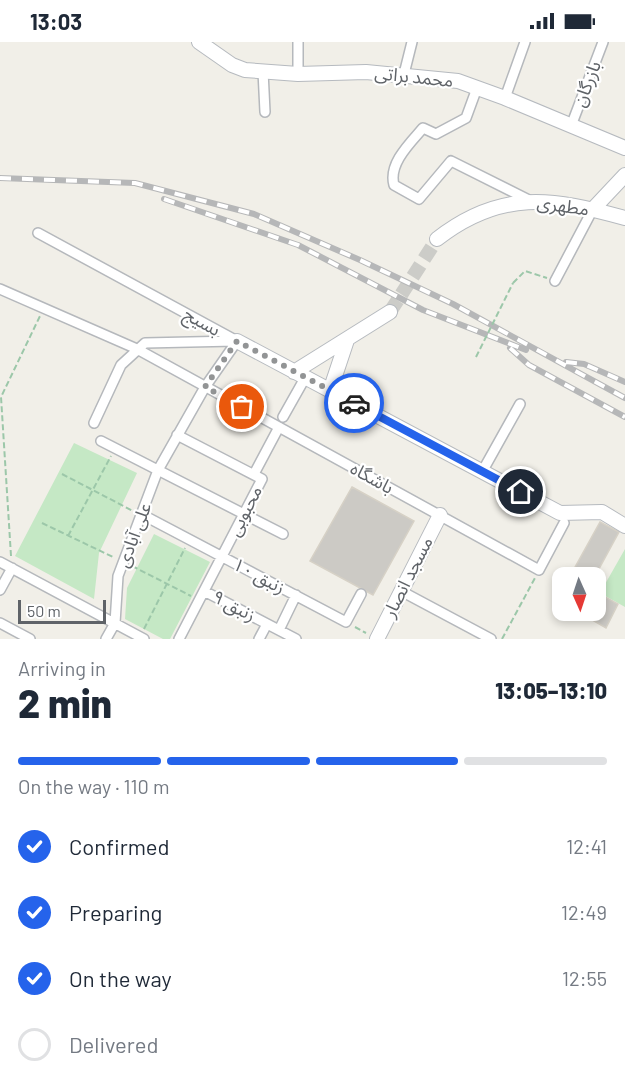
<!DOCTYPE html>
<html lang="en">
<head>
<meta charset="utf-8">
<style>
  :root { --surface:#fff; --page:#f2f2f3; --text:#1f2937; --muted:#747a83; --line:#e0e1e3; --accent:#2563eb }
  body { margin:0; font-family:Barlow,"Noto Sans Arabic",sans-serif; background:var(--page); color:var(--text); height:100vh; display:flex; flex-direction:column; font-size:22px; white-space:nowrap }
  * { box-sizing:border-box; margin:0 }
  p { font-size:20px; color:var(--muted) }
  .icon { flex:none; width:33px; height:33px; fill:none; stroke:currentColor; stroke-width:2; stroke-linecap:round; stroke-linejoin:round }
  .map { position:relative; height:597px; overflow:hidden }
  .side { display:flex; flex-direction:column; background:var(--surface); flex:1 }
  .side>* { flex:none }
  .needle { width:39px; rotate:177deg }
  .fabs { position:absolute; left:552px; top:525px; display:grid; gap:12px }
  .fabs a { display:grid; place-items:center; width:54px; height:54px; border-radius:12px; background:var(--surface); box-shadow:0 3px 9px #0003; font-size:30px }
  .scale { position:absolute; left:18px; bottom:15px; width:88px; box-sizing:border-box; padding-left:6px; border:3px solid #5f6368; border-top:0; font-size:16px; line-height:21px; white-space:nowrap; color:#5f6368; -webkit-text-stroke:4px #fff; paint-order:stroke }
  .pin { position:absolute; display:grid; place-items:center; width:51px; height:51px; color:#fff; margin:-26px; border:3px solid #fff; border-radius:50%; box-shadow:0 2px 6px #0007 }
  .courier { position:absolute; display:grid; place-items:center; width:60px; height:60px; margin:-30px; border:4px solid #2563eb; border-radius:50%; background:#fff; color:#222; box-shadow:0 2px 8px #0007 }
  .headline em { font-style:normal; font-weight:800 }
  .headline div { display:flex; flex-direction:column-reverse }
  .headline { display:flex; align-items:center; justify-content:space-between; height:102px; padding:0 18px }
  h1 { font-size:39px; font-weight:800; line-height:45px }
  .bar { display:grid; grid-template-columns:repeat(4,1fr); gap:9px 6px; align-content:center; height:72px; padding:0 18px }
  .bar i { height:8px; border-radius:4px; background:var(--line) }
  .bar .on { background:var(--accent) }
  .bar p { grid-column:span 4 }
  ol { padding:0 18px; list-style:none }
  li { display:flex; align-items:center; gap:18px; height:66px }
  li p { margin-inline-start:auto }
  li .icon { padding:6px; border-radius:50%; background:var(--accent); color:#fff; stroke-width:4 }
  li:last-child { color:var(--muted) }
  li i { width:33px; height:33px; border:3px solid var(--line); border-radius:50% }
  .status { display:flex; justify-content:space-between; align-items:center; height:42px; padding:0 30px; background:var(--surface); direction:ltr }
  .status svg { height:16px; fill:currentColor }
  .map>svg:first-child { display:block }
  .green { fill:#c5e8c5 }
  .building { fill:#cccac5; stroke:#d6d1c6; stroke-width:1.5 }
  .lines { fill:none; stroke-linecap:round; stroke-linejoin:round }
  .secondary-tunnel { stroke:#ccccc8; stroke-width:14; stroke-dasharray:14 7; stroke-linecap:butt }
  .street-casing { stroke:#b5b8bc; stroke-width:12 }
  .secondary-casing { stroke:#b6babf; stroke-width:16 }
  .path { stroke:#9cc7a9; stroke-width:2; stroke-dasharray:6 3; stroke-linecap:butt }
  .street { stroke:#fff; stroke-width:9 }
  .secondary { stroke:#fff; stroke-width:14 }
  .rail-casing { stroke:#b6b7b8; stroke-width:6 }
  .rail { stroke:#fff; stroke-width:4; stroke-dasharray:11; stroke-linecap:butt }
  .path-bridge { stroke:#9cc7a9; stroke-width:2; stroke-dasharray:6 3; stroke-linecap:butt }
  .done { stroke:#929495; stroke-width:6; stroke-dasharray:0 10.8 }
  .route { stroke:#2563eb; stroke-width:8 }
  .labels { text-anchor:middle; stroke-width:4.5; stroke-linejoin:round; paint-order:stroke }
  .street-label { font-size:18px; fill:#5f6368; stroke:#fff }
</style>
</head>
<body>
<div class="status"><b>13:03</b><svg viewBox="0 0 49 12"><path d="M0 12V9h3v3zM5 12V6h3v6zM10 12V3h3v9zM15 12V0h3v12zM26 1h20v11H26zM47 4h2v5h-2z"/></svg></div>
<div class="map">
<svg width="625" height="597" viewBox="0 0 625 597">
  <rect width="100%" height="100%" fill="#f1efe8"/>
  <path class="green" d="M74 401 137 431 99 511 94 557 15 514Z
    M154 492 210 520 170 597H163L125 577 127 546Z
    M625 507V565L600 551Z"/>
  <path class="building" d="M352 445 414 479 373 553 310 519Z
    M600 480 619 490 594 536H569Z
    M596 550 618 562 606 586 575 568H596Z"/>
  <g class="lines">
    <path class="secondary-tunnel" d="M390 270 437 197"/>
    <defs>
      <path id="street" d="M298 0V32
        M263 29 265 70
        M404 32 412 0
        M477 46 466 76 436 92 423 86C410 101 388 122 394 143L419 157 451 119 531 159
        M505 56 525 0
        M571 84 603 0
        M38 191 237 299
        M555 239 593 167
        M0 247 137 307 539 528 564 481
        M283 375 305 336
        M94 381 121 323 145 301 235 299
        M177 393 262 437 179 597
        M101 399 283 492
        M482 430 520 362
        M254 432 279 385
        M141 472 346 580 361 552
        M0 520 144 597
        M0 548 12 526
        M204 549 296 597
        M401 549 491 597
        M0 581 30 597
        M279 588 296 553
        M106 597 115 581 118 534 158 428 205 345 237 299
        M259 597 267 582"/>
      <path id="secondary" d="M199 0 232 23 245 28 298 32 366 30 458 39 505 56 625 106
        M593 167 625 133
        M437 197C501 147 553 156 625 176
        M237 299 560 471 602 470 625 484
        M294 330 390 270
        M330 349 347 298
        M377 597 440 473"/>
    </defs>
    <use href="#street" class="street-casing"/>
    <use href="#secondary" class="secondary-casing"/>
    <path class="path" d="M513 241 525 229 547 236
      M62 432 133 469
      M42 481 113 515
      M68 494 111 414
      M11 514 1 355 40 274
      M132 524 191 554
      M355 585 366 591
      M144 587 185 506
      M502 597 535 536"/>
    <use href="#street" class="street"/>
    <use href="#secondary" class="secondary"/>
    <defs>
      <path id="rail" d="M0 136 135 141 254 172 360 218 453 262 625 356
        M164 157 298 203 423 268 526 308
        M510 306 529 323 625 375
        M566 320 584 322 625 340"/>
    </defs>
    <use href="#rail" class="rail-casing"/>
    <use href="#rail" class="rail"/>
    <path class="path-bridge" d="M476 315 513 241"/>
  </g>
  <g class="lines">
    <path class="done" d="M242 365 205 345 237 299 354 361"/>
    <path class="route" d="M354 361 521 450"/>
  </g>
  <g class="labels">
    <g class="street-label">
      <text transform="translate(414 35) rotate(6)" y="6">محمد براتی</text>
      <text transform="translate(587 42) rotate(-69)" y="6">بازرگان</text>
      <text transform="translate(563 164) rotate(8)" y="6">مطهری</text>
      <text transform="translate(202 280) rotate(29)" y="6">بسیج</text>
      <text transform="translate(372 436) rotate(29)" y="6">باشگاه</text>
      <text transform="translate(245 469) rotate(-63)" y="6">محبوبی</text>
      <text transform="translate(134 493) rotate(-69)" y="6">علی آبادی</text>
      <text transform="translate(259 534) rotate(28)" y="6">زنبق ۱۰</text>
      <text transform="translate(408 535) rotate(-63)" y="6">مسجد انصار</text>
      <text transform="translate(234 564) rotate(28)" y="6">زنبق ۹</text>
    </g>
  </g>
</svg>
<div class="fabs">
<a><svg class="needle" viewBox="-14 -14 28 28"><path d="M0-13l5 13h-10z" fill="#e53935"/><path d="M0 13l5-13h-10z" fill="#747a83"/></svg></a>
</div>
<div class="scale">50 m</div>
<div class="pin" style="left:242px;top:365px;background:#ea580c"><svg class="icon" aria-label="bag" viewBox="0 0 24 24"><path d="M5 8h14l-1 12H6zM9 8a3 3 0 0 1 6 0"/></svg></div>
<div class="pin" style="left:521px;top:450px;background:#1f2937"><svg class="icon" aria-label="home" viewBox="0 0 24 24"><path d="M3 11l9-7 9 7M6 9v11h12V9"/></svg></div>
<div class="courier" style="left:354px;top:361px"><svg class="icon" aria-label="car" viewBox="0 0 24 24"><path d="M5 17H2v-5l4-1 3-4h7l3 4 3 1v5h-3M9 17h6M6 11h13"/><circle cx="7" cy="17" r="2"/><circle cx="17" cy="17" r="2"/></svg></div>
</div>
<section class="side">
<div class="headline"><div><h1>2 min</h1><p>Arriving in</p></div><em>13:05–13:10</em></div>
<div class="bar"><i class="on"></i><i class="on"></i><i class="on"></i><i></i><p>On the way · 110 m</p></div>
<ol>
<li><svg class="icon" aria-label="check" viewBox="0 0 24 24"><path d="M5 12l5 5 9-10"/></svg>Confirmed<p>12:41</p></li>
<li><svg class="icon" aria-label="check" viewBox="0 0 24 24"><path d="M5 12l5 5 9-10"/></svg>Preparing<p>12:49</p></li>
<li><svg class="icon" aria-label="check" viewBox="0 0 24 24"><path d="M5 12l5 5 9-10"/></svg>On the way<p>12:55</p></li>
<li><i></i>Delivered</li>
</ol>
</section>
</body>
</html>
